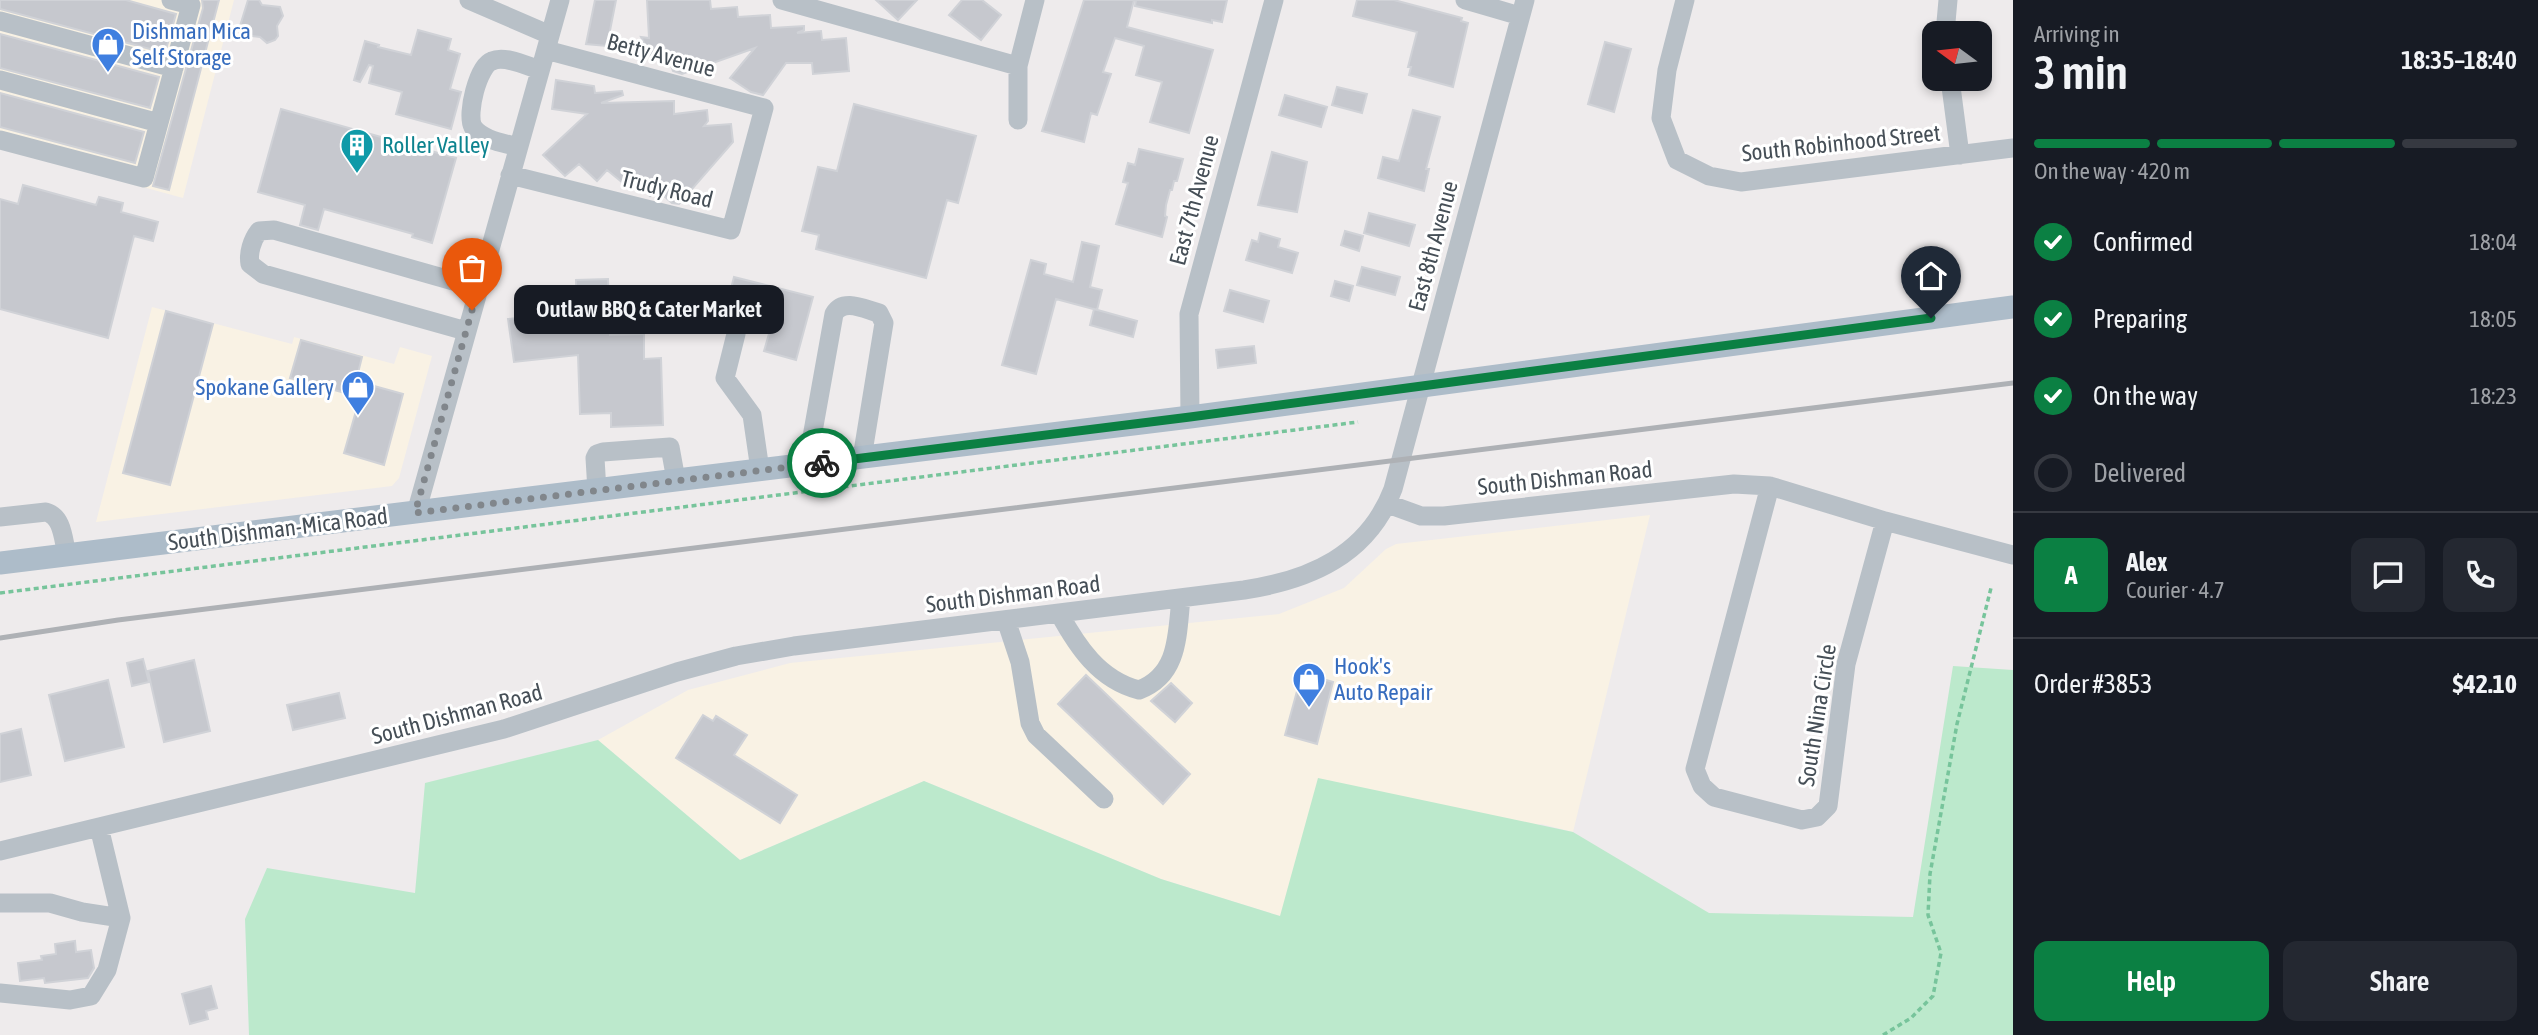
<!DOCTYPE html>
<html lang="en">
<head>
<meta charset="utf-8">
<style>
  :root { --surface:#171b24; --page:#242831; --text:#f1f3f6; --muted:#9ea1a6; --line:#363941; --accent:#0b8043 }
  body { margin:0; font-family:"Asap Condensed",sans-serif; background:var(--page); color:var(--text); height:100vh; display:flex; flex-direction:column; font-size:26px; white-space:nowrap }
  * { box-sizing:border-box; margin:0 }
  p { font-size:23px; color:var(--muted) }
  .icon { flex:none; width:38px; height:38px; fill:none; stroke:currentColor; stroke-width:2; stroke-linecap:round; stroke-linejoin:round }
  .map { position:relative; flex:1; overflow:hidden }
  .drawer { display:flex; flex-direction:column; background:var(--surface); width:525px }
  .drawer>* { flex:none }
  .needle { width:46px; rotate:285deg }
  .tools { position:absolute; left:1922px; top:21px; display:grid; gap:14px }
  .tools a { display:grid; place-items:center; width:70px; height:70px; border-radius:14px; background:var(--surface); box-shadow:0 4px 10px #0003; font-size:35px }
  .pin { position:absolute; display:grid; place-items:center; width:60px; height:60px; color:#fff; margin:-72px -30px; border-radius:50% 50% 50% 0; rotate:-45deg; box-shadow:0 0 7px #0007 }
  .pin .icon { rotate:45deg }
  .courier { position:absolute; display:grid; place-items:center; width:70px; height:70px; margin:-35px; border:5px solid #0b8043; border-radius:50%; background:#fff; color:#222; box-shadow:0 2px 9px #0007 }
  .bubble { position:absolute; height:49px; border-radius:14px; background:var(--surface); box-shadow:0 4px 10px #0003; font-size:23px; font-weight:600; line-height:49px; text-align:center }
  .head em { font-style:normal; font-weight:600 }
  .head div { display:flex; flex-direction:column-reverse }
  .head { display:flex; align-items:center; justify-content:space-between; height:119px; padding:0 21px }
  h1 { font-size:46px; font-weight:600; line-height:52px }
  .bar { display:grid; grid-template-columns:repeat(4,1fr); gap:10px 7px; align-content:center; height:84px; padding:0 21px }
  .bar i { height:9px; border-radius:5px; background:var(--line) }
  .bar .selected { background:var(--accent) }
  .bar p { grid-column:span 4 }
  .line { display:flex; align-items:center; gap:18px; padding:0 21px; border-top:2px solid var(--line) }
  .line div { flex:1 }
  .round { display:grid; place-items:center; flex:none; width:74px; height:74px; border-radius:14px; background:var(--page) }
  ol { padding:0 21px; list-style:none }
  li { display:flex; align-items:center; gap:21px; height:77px }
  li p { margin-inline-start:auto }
  li .icon { padding:7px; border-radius:50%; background:var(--accent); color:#fff; stroke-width:4 }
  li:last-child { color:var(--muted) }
  li i { width:38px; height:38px; border:4px solid var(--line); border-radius:50% }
  .button { display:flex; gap:14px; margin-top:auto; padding:14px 21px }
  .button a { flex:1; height:80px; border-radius:14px; background:var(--accent); color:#fff; font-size:28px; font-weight:600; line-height:80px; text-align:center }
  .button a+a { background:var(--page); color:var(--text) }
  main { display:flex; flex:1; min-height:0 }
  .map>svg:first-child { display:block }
  .commercial { fill:#f9f2e4 }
  .green { fill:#bce9cc }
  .building { fill:#c6c8ce; stroke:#d0d2d7; stroke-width:2 }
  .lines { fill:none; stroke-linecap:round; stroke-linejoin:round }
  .path { stroke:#77c49b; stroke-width:3.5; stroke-dasharray:5 3.5; stroke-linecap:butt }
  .minor { stroke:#b8c0c7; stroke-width:19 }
  .major { stroke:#adbcc9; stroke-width:23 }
  .rail { stroke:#aeb1b5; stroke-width:5 }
  .done { stroke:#81868b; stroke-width:7; stroke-dasharray:0 12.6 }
  .route { stroke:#0b8043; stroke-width:9 }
  .labels { text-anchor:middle; stroke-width:6; stroke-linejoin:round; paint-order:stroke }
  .shop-label { font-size:23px; fill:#366cbe; stroke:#fff; text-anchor:start }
  .street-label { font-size:23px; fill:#464f57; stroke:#fff }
  .culture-label { font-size:23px; fill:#0d838f; stroke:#fff; text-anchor:start }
</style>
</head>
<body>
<main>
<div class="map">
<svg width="2013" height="1035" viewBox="0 0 2013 1035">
  <rect width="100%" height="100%" fill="#eeebec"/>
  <path class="commercial" d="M0 0H234L183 198 0 148Z
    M152 307 292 344 294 337 394 364 400 347 432 356 399 478 392 486 96 522Z
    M1650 515 1573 832 1541 824 1280 916 1161 879 924 781 740 860 598 740 688 690 790 663 1279 614 1344 588 1386 549 1396 544Z"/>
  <path class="green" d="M1953 666 2013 670V1035H249L245 919 267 868 415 893 425 783 598 740 740 860 924 781 1161 879 1280 916 1318 778 1573 832 1709 913 1913 917Z"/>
  <path class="building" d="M0 0H126L176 14 165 53 0 9Z
    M202 0H219L169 190 153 186 203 8Z
    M248 0H259L262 5 280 7 283 16 277 26 278 36 275 40 267 43 260 37 242 35 240 26Z
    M595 0H616L607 46 586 44Z
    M647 0H710L711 9 737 7 738 17 770 15 771 28 804 26V30L797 33 821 31 822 40 846 38 849 71 813 74 812 63H786L763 95 751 92 730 78 755 48 682 74 673 71 665 48 651 56 641 37 649 38Z
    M876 0H917L898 20Z
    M962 0H982L1001 15 981 40 949 15Z
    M1084 0H1134L1127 27 1213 50 1189 133 1150 122 1162 82 1136 75 1144 46 1115 38 1103 72 1111 74 1097 115 1091 113 1084 142 1042 131Z
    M1136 0H1227L1222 22 1212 20V23L1135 6Z
    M1357 0H1394L1462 18 1461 21 1468 23 1453 87 1409 75 1411 67H1408L1417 32 1353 16Z
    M418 30 451 39 448 50 460 54 450 89 461 92 451 129 396 114 402 92 369 83 373 66 369 65 360 82 354 80 365 41 379 45 378 47 411 55Z
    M0 34 159 77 150 108 0 68Z
    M1605 42 1631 49 1614 112 1588 104Z
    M556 80 594 86 595 93 622 91 623 95 601 103 674 101V114L707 110 708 121 704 126 731 124 733 142 679 204 672 203 656 189 650 196 633 181 628 187 607 170 597 181 579 164 565 176 543 155 587 114 552 109Z
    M1337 87 1367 94 1362 113 1332 105Z
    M0 93 144 132 135 163 0 127Z
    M1285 95 1327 107 1321 127 1279 115Z
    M854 104 976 136 958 203 947 200 926 278 816 249 819 235 802 231 818 167 837 171Z
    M281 109 456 158 432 243 412 237 413 234 324 209 318 230 300 225 305 205 258 192Z
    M1413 110 1440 117 1426 169H1429L1424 191 1378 178 1383 157 1399 161Z
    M1139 149 1183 159 1177 181H1174L1172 190H1170L1166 205 1165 216 1167 217 1162 237 1116 224 1128 183 1123 182 1128 163 1135 165Z
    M1272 152 1307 162 1297 212 1258 205Z
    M23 185 96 205 99 197 123 203 121 212 158 222 153 241 134 236 108 338 0 309V199L18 204Z
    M1369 213 1415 225 1409 246 1364 233Z
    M1345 231 1363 236 1359 251 1341 245Z
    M1260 233 1280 239 1278 247 1298 253 1292 273 1246 260 1252 240 1258 242Z
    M1082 242 1099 246 1090 287 1102 290 1097 310 1056 299 1036 374 1002 365 1031 260 1046 264 1044 274 1073 282Z
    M1362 267 1400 277 1395 295 1357 285Z
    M734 277 813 297 796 360 764 351 775 313 728 300Z
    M608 279 610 335 644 334V359L661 358 663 425 611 427V413L580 414 578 355 514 362 508 319 577 312 576 280Z
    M1335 281 1353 286 1349 301 1331 296Z
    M1230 290 1269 301 1263 322 1224 311Z
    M1094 309 1137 321 1133 337 1090 325Z
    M166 311 213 324 170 485 123 473Z
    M301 340 362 357 356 381 403 394 384 465 344 453 360 397 290 378Z
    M1254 346 1256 363 1218 368 1216 350Z
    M143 659 149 682 132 686 127 663Z
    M194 660 210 731 164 742 148 671Z
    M1302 673 1333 682 1317 744 1285 735Z
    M1086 675 1190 774 1163 804 1058 704Z
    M108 680 124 747 65 761 49 695Z
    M1171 683 1192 703 1175 722 1151 701Z
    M339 693 345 718 293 730 287 705Z
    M703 715 713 721 716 716 747 735 734 755 797 795 780 823 676 758Z
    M21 729 31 775 0 782V734Z
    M75 941 76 952 91 950 94 968 88 978 45 983 44 978 20 981 18 963 42 960 41 956 56 954 55 944Z
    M211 986 217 1008 206 1011 208 1019 190 1024 182 994Z"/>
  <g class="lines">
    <path class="path" d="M0 593 1358 422
      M1883 1035 1911 1018 1933 996 1941 953 1928 915 1930 874 1957 724 1991 588"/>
    <path class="minor" d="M469 0 550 35
      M782 0 1018 66
      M1465 0 1520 16
      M1685 0 1667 70 1661 118 1677 160 1709 176 1741 182 2013 148
      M0 21 174 68
      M1945 33 1948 0
      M1950 79 1960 155
      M0 80 159 123
      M1018 120V66L1035 0
      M0 140 144 178 191 5 171 0
      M518 147C504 143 482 140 473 127 466 114 478 66 492 61 505 55 527 66 540 70
      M510 175 731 230 764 108 546 50
      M466 331 263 274 250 264C248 253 252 240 259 231L274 230 478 288
      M736 334 725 378 752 415 760 470
      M1190 417 1189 314 1274 0
      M807 465 834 314C843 298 864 309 879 313L884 323 862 458
      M1770 486 1695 769 1702 786 1714 797 1802 820 1817 817 1828 806 1846 664 1885 521
      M597 491 595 458 597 454 603 452 670 447 676 480
      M1388 504 1421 516H1444L1734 484 1770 486 1885 521 2013 555
      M416 513 560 0
      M0 517 46 512C63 517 63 539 67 555
      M1059 613C1077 646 1099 680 1139 690 1179 675 1177 635 1181 598
      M1006 620 1020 662 1030 723 1036 735 1104 799
      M0 851 504 729 677 672 736 656 794 646 1244 590C1310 580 1368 555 1393 489L1525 0
      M0 903H50L82 912 121 918
      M0 993 70 1000 91 996 107 970 121 918 99 827"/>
    <path class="major" d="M0 563 1190 417 2013 307"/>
    <path class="rail" d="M0 638 118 620 2013 383"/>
  </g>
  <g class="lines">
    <path class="done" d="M472 310 415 513 822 463"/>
    <path class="route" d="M822 463 1190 417 1931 318"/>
  </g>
  <defs>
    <symbol id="shop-pin" viewBox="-11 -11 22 30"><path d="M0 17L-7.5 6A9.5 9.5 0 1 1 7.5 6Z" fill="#3f7fe0" stroke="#fff"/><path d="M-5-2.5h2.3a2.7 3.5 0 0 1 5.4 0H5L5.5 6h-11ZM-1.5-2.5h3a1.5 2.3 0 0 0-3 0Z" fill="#fff"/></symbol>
    <symbol id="building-pin" viewBox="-11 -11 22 30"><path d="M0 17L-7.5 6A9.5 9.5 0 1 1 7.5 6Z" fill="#0f9aa8" stroke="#fff"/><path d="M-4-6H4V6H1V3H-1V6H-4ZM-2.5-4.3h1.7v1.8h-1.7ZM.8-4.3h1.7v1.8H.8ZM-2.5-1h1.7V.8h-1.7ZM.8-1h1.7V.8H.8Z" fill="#fff"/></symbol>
  </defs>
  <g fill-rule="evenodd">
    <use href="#shop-pin" x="89" y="25" width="38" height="52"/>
    <use href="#building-pin" x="338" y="126" width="38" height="52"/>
    <use href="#shop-pin" x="339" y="368" width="38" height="52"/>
    <use href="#shop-pin" x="1290" y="660" width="38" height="52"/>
  </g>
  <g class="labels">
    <g class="shop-label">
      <text x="132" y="39">Dishman Mica<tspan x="132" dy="26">Self Storage</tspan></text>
      <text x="334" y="395" text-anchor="end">Spokane Gallery</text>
      <text x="1334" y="674">Hook's<tspan x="1334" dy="26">Auto Repair</tspan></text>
    </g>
    <g class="street-label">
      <text transform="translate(661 55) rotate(15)" y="8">Betty Avenue</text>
      <text transform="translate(1841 143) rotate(-6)" y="8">South Robinhood Street</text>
      <text transform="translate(667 189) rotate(14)" y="8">Trudy Road</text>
      <text transform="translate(1194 200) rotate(-75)" y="8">East 7th Avenue</text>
      <text transform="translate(1433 246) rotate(-75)" y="8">East 8th Avenue</text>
      <text transform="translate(1565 478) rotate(-6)" y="8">South Dishman Road</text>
      <text transform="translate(278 529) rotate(-7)" y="8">South Dishman-Mica Road</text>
      <text transform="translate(1013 594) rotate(-7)" y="8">South Dishman Road</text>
      <text transform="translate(457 714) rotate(-15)" y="8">South Dishman Road</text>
      <text transform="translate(1817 715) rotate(-81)" y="8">South Nina Circle</text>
    </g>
    <g class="culture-label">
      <text x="382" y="153">Roller Valley</text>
    </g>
  </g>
</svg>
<div class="tools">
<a><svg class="needle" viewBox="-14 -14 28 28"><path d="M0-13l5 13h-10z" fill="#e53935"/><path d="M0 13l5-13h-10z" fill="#9ea1a6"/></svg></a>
</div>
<div class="pin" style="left:472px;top:310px;background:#ea580c"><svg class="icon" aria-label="bag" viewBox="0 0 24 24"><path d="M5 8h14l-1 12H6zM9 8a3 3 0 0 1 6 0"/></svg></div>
<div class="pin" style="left:1931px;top:318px;background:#1f2937"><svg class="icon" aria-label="home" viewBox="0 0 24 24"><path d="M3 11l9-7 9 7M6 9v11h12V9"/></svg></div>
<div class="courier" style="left:822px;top:463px"><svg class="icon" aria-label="bike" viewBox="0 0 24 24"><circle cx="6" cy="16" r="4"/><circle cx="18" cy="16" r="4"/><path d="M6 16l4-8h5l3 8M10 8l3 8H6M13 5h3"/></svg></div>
<div class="bubble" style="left:514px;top:285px;width:270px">Outlaw BBQ &amp; Cater Market</div>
</div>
<section class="drawer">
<div class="head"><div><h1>3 min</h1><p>Arriving in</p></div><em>18:35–18:40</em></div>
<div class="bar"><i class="selected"></i><i class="selected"></i><i class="selected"></i><i></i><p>On the way · 420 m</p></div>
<ol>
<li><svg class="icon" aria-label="check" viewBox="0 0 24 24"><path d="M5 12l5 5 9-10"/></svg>Confirmed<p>18:04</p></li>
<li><svg class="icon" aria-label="check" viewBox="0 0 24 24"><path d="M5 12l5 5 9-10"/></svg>Preparing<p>18:05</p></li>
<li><svg class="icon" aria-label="check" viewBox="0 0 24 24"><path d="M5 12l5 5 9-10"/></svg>On the way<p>18:23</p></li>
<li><i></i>Delivered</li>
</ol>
<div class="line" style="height:126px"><b class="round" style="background:var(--accent);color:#fff">A</b><div><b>Alex</b><p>Courier · 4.7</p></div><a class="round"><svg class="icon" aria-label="chat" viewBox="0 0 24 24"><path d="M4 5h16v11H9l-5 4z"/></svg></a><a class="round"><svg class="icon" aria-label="phone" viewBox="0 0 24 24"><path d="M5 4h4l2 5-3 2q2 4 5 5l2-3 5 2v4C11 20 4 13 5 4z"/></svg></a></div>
<div class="line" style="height:91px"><div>Order #3853</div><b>$42.10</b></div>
<div class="button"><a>Help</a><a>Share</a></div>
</section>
</main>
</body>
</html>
